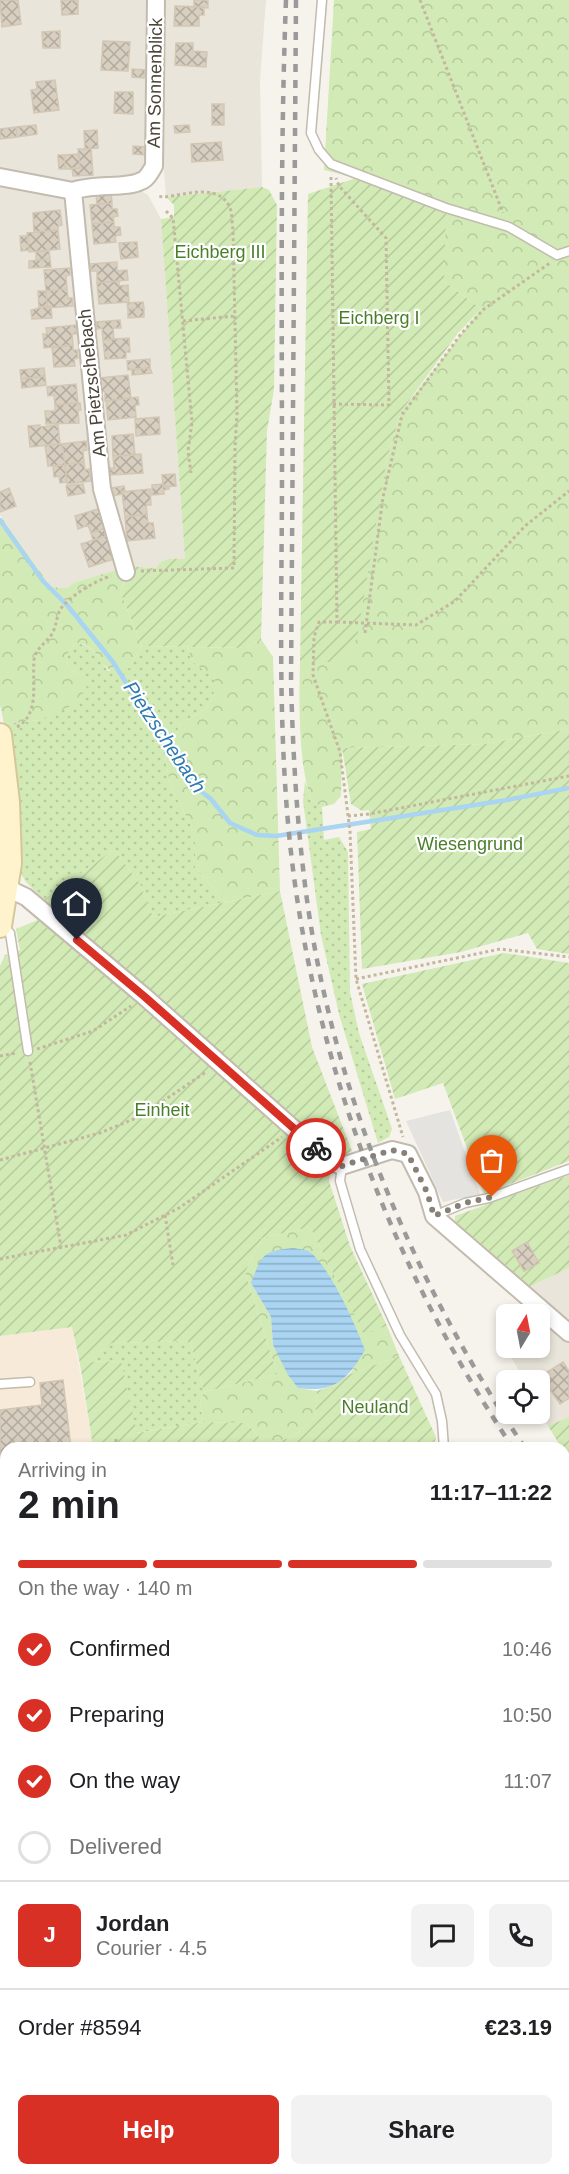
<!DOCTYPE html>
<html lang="en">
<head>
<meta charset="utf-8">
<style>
  :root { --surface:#fff; --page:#f2f2f2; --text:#202124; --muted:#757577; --line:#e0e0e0; --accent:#d93025 }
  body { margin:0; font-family:Helvetica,sans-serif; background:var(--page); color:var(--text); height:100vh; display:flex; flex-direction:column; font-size:22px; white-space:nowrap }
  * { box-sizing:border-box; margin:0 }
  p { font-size:20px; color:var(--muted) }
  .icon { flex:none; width:33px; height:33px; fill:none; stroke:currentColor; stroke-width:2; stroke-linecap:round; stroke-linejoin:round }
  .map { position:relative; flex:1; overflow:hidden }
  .details { position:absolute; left:0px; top:1442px; width:570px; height:734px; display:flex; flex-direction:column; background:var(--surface); border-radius:18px 18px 0 0; box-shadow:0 3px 9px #0003 }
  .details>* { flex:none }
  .needle { width:39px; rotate:10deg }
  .fabs { position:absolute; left:496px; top:1304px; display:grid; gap:12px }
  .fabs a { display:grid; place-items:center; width:54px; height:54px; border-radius:9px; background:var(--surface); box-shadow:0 3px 9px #0003; font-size:30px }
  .pin { position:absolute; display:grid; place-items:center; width:51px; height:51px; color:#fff; margin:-62px -26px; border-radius:50% 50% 50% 0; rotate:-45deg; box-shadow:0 0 6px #0007 }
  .pin .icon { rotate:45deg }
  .courier { position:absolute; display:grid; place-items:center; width:60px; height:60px; margin:-30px; border:4px solid #d93025; border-radius:50%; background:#fff; color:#222; box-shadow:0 2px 8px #0007 }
  .summary em { font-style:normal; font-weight:700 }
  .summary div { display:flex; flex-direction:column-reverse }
  .summary { display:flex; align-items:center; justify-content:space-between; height:102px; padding:0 18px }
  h1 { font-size:39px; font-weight:700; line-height:45px }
  .bar { display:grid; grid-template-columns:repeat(4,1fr); gap:9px 6px; align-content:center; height:72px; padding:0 18px }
  .bar i { height:8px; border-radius:4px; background:var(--line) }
  .bar .active { background:var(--accent) }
  .bar p { grid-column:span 4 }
  .line { display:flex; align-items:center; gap:15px; padding:0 18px; border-top:2px solid var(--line) }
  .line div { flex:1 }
  .round { display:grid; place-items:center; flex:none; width:63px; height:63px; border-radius:9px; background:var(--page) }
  ol { padding:0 18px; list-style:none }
  li { display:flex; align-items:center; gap:18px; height:66px }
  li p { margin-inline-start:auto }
  li .icon { padding:6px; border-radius:50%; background:var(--accent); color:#fff; stroke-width:4 }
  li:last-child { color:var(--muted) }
  li i { width:33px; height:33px; border:3px solid var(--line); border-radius:50% }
  .button { display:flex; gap:12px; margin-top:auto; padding:12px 18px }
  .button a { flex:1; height:69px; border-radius:9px; background:var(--accent); color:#fff; font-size:24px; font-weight:700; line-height:69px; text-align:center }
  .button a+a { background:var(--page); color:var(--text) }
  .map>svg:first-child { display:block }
  .residential { fill:#eae5da }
  .commercial { fill:#f7ead8 }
  .industrial { fill:url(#industrial-furrows) }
  .grass { fill:url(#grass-dots) }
  .forest { fill:url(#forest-crowns) }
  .garden { fill:url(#garden-furrows) }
  .parking { fill:#e5e3e0 }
  .water { fill:url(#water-rules) }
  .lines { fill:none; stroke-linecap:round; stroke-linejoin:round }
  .stream { stroke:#a9d4f2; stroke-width:4.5 }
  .building { fill:url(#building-cross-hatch); stroke:#d3c7b4; stroke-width:1.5 }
  .lane-casing { stroke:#c2bbae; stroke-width:11 }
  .street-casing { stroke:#c2bbae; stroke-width:20 }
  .secondary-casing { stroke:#d6c79b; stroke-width:26 }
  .path { stroke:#c4b79f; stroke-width:3; stroke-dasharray:3 3; stroke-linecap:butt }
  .lane { stroke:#fff; stroke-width:8 }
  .street { stroke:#fff; stroke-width:16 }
  .secondary { stroke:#fff3cd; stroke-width:22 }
  .rail { stroke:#9a9a9a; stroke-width:4.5; stroke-dasharray:8 8; stroke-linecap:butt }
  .done { stroke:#878178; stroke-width:6; stroke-dasharray:0 10.8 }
  .route { stroke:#d93025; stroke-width:8 }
  .labels { text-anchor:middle; stroke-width:4.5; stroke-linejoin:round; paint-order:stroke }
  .street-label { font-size:18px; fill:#4b4439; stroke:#fff }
  .park-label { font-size:18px; fill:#4a7f2a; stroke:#fff }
  .water-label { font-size:20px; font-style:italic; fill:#2e7ab2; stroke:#fff }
</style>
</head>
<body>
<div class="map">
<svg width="569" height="2174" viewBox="0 0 569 2174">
  <defs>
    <pattern id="industrial-furrows" width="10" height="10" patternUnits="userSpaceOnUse" patternTransform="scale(1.5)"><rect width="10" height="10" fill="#e6e2dd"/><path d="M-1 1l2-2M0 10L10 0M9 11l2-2" fill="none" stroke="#c7c3be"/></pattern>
    <pattern id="grass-dots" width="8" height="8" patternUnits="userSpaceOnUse" patternTransform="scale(1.5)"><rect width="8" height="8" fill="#d2eab5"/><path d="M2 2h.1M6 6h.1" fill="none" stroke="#b6ca9c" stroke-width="1.8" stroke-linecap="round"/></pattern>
    <pattern id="forest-crowns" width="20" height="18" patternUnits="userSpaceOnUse" patternTransform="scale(1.5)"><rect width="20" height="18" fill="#d2eab5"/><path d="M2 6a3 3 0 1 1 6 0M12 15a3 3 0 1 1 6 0" fill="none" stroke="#b6ca9c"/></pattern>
    <pattern id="garden-furrows" width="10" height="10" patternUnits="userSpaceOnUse" patternTransform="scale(1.5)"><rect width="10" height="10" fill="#d2eab5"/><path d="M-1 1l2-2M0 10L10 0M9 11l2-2" fill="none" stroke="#b6ca9c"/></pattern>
    <pattern id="water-rules" width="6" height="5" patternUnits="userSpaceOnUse" patternTransform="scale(1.5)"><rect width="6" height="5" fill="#a9d4f2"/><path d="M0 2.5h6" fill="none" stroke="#8caec5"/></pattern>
    <pattern id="building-cross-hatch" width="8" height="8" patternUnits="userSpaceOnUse" patternTransform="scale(1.5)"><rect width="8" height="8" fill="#d8cfc1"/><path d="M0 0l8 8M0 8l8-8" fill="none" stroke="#b1aa9e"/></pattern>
  </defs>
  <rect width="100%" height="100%" fill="#f6f3ec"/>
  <path class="residential" d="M0 0H150L147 162 140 173 61 183 0 173Z
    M162 0H266L260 80 262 187 166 197 162 147Z
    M0 186 68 197 119 569 73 583 67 588 51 587 0 515Z
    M134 187 148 195 161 219 185 559 157 568 127 566 109 491 80 199 85 192Z
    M569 1268V1322L529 1287Z
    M540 1316 569 1340V1417L548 1426 540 1410V1380H524L500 1337 507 1327V1347H540Z"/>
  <path class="commercial" d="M72 1327 93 1447 6 1448V1469L0 1470V1336Z"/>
  <path class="industrial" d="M569 1735V2174H0V1914H6V2169H564V1736Z"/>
  <path class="grass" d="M75 643C93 645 98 656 108 671L129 668 142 646 188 647C192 669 202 665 216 680L213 698 204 710 181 723 165 756 170 785 195 833V867L226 902 153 917 140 884 114 849 44 900 26 882 15 865 10 766 4 724 40 720 82 676 69 668 66 656Z
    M305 781 311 800 322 807 324 840 339 837 348 852 350 992 359 1033 392 1129 389 1137 378 1143 339 1014 321 935 303 801Z
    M190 1341 204 1392 200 1401 203 1422 136 1433 121 1361 86 1362 112 1343Z"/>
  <path class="forest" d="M334 0H569V729L485 744 342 748 341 796 334 804 322 807 311 800C298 761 299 704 300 662H341L387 458 401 412 481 309 444 281 356 178 324 170Z
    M2 518 51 587 67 588 73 583 119 569 124 583 120 591 142 646 129 668 117 674C96 666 101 645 75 643L66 656 69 668 82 676 87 686 75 704 40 720 4 724 0 705V519Z
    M261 639 273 657 280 891 226 902 195 867V833L170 785 165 756 181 723 204 710 213 698 215 680C202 665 192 669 188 647L246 648Z
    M310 1227 364 1333 387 1326 399 1356 350 1374 364 1350 251 1283 271 1317 273 1345 298 1388 317 1391 315 1417 291 1438 265 1443 246 1423 203 1422 200 1401 204 1392 277 1374 245 1272 262 1238Z"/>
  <path class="garden" d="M356 178 446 211 444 281 481 309 458 333 401 412 387 458 357 638 341 662H300L308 194Z
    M262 187 269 190 277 205 274 389 267 431 261 639 246 648 142 646 120 591 129 574 127 566 156 568C164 556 172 559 185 559L161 219 174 217V205L166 197Z
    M569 729V954L537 949 528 933 461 952 362 969 357 832 371 829 369 810 362 811 351 804 342 748 485 744Z
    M114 849 140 884 153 917 280 891 312 1047 352 1151C339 1157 330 1167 329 1181L350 1246 387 1326 364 1334 310 1227 262 1238 245 1272 277 1374 204 1392 190 1341 112 1343 87 1362 121 1361 137 1433 203 1422 246 1423 265 1443 291 1438 315 1417 317 1391 334 1385 350 1374 399 1356 436 1437 434 1447H93L80 1364 72 1327 0 1336V966L5 955 20 950 16 929 40 919 44 900Z
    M504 953 569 963V1161L484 1194 443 1083 395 1099 362 984Z
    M569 1175V1268L529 1287 455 1222V1216Z
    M569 1417V1461L564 1453V1448L561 1447 548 1426Z
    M6 1469V1674L0 1675V1470Z
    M6 1749V1914H0V1750Z"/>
  <path class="parking" d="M450 1110 480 1194 443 1202 406 1121Z"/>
  <path class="water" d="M293 1248C298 1249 306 1249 310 1252 331 1269 355 1324 365 1350 347 1380 335 1393 298 1388L288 1375 273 1345 271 1317 251 1283C262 1255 262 1251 293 1248Z"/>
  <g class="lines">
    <path class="stream" d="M0 520 43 581 67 605 113 662 130 689 184 759 198 789 211 799 230 823 257 835 276 836 507 800 569 788"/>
  </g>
  <path class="building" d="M0 0H18L21 24 2 27Z
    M61 0H78V14L62 15Z
    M194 0H208V8L194 7Z
    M175 6 204 7V15H199V26H174Z
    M60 31V48H43L42 32Z
    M103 41 130 42 128 71 101 70Z
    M176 43H193V51L207 52 206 67 175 65Z
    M132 69 145 70 144 78 132 77Z
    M55 80 59 110 34 113 31 90 37 89 36 82Z
    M115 92H133V114L114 113Z
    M212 104H224V125H212Z
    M36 125 37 134 17 137 16 127Z
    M189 125 190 132 175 133 174 126Z
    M16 127 17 137 0 139V129Z
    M97 130 98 148 85 149 84 131Z
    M221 142 223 160 192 162 191 144Z
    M133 146 146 147V155L133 154Z
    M78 149H91L93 175 73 176 72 168H80Z
    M79 154 80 168 65 169 64 155Z
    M58 155H64L65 169H59Z
    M111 193 112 203 97 204 96 194Z
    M112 203V209H117L118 216 113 217 114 222 92 224 90 205Z
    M60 210 62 225 58 226V230L34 232 33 213Z
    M114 222V227H120L121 235 115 236 116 242 94 244 92 224Z
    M58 230 60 249 29 252 27 233Z
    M20 236H27L29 250 21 251Z
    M137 242 138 257 121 259 119 243Z
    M49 251 50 259 36 260V252Z
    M50 259 51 267 29 268V261Z
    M117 262V271L127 270 128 280 97 283V271H91V264Z
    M70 268V275L66 276 67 289 46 291 44 270Z
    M119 281V286L128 285 129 302 99 304 97 283Z
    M67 289 68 298H72L73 306 47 308 46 291Z
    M38 291H46L47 306 39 307Z
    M143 302 144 308 128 309 127 303Z
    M47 306 51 307 52 318 32 319 31 310Z
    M144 308V317L128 318V309Z
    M120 320 121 328H113L114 339 103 340 102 328 97 329 96 322Z
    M76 325V334H72L73 345 44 348 43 334H47L46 328Z
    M129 338 130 352H126V358L105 359 103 340Z
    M73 345V350H77L78 358 74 359 75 366 54 367 52 347Z
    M150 359V368L128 370 127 361Z
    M44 368 45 376 21 379 20 370Z
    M150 368 152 373 132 375V369Z
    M128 375 131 398 105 401V391L101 392 100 378Z
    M45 376 46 385 22 388 21 379Z
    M76 384 78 403 55 405 54 395 48 396 47 387Z
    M138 397 139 405H135L136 417 108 420 106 401Z
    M80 403 81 410H78L79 423 46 424 45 411H55V405Z
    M159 417 160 434 136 436 135 419Z
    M40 425V427L58 425 60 444 30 447 28 426Z
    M133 434 135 455 113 456 112 436Z
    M86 441 87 450 83 451 84 462 65 465 62 444Z
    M62 444 65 465 48 466 45 445Z
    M141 454 143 473 110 475 109 468H114L113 456Z
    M84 462 85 470 89 469 91 481 67 484 65 465Z
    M65 465 67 482 60 483 59 476 54 477 53 466Z
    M175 474 176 486 163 487 162 475Z
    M83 484 85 493 68 496 66 486Z
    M163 484V487L169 486V489L164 490V494L152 495V485Z
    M124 486 125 491H121L122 494 112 496 111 488Z
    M9 488 16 506 0 512V492Z
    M150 489 151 505H146L147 514 125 517 122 492Z
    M98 509 105 528 91 533 88 525 78 529 75 516Z
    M147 514 148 523H153L155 538 127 541 125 517Z
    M105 528 107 536 93 540 91 533Z
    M107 536 114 559 89 567 81 544Z
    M527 1242 539 1263 524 1271 512 1251Z
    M563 1362 569 1371V1398L560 1404 541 1376Z
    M63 1380 71 1448H6V1455L0 1456V1410L42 1405 40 1383Z
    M0 1934H6V1961H0Z
    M0 1976H6V2002H0Z
    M0 2085H6V2111H0Z
    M0 2126H6V2152H0Z
    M0 2167H6V2169H75V2174H0Z
    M75 2169H138V2174H75Z
    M152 2169H216V2174H152Z
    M216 2169H285V2174H216Z"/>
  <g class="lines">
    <defs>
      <path id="lane" d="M322 0 311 133 319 150 331 164 446 208 509 227 557 255 569 251
        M1 926 10 933 28 1051
        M342 1166 340 1181 360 1249 400 1335 436 1394 442 1421 444 1448
        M434 1216 465 1203 489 1198 569 1169
        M0 1384 30 1382
        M0 2053 6 2050
        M564 2058 569 2072"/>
      <path id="street" d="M0 177 73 191C93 183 127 189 141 181 147 179 151 171 154 166L156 0
        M73 191 102 489 126 572
        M7 888 26 897 145 997 330 1161 342 1166 392 1150 408 1154 427 1192 434 1216 569 1333"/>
      <path id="secondary" d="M0 735 8 802 10 863 0 926"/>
    </defs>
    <use href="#lane" class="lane-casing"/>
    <use href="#street" class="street-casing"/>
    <use href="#secondary" class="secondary-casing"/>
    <path class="path" d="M420 0 503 213
      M331 177 337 622H319L314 637 313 675 340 752 350 831 356 979 403 1137
      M166 211 173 218 192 422 188 451 191 473
      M183 321 235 316
      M333 404 389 405 386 238 339 186 336 178
      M141 571 234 568 235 447 237 414 233 230C232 224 232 216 231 211 222 181 185 195 163 197L157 196
      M337 622 416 625 455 601 525 526 569 491
      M365 633 383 497 402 415 461 334 484 309 550 263
      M17 727C40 714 32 684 34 660 35 649 46 643 52 634 56 627 56 620 59 612 64 599 98 579 111 576
      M348 816 369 814 569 776
      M356 979 500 949 569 957
      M37 1049 93 1031 131 1006
      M0 1056 16 1053
      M30 1062 61 1247
      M0 1160 100 1133 141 1116 206 1072
      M165 1215 173 1265
      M0 1259 126 1235 179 1208 282 1137
      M116 1439V1448
      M4 1477 6 1502
      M0 2012H6
      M0 2074H6
      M0 2117H6
      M0 2158H6
      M144 2169 145 2174"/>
    <use href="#lane" class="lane"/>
    <use href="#street" class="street"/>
    <use href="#secondary" class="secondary"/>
    <path class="rail" d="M286 0C280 157 282 316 282 473 282 586 278 698 287 811 305 1038 386 1259 513 1448
      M296 0 291 682C293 755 297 827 307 900 334 1095 415 1285 525 1448
      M564 1505 569 1513
      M564 1523 569 1530"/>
  </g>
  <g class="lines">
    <path class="done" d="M316 1148 330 1161 342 1166 392 1150 408 1154 427 1192 434 1216 465 1203 492 1197"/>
    <path class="route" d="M77 940 145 997 316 1148"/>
  </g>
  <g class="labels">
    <g class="street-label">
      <text transform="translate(155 83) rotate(-89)" y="6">Am Sonnenblick</text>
      <text transform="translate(92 383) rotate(-96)" y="6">Am Pietzschebach</text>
    </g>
    <g class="park-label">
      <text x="220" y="258">Eichberg III</text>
      <text x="379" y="324">Eichberg I</text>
      <text x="470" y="850">Wiesengrund</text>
      <text x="162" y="1116">Einheit</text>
      <text x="375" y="1413">Neuland</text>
    </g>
    <g class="water-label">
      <text transform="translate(165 737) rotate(56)" y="7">Pietzschebach</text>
    </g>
  </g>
</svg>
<div class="fabs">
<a><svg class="needle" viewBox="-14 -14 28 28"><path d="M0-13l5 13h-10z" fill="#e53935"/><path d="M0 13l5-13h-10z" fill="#757577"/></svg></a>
<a><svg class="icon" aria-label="locate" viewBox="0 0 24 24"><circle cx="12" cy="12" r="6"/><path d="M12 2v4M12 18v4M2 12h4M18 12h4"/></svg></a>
</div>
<div class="pin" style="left:492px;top:1197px;background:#ea580c"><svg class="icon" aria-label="bag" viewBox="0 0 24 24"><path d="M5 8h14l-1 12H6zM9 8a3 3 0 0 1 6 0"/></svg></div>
<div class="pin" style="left:77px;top:940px;background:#1f2937"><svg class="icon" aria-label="home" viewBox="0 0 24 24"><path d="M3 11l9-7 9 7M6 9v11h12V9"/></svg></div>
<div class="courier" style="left:316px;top:1148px"><svg class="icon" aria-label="bike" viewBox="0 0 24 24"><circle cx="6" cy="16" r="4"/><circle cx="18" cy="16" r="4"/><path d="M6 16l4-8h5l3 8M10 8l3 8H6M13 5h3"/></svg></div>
<section class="details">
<div class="summary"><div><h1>2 min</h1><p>Arriving in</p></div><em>11:17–11:22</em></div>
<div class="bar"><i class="active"></i><i class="active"></i><i class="active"></i><i></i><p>On the way · 140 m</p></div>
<ol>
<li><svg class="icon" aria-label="check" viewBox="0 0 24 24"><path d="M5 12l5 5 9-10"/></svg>Confirmed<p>10:46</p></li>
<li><svg class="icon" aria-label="check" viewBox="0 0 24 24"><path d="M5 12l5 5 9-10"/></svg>Preparing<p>10:50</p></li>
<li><svg class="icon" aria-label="check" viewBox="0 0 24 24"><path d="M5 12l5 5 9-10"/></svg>On the way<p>11:07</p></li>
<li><i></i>Delivered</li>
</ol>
<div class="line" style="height:108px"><b class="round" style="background:var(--accent);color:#fff">J</b><div><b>Jordan</b><p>Courier · 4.5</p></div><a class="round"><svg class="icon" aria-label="chat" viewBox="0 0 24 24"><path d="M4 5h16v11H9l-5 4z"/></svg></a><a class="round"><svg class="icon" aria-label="phone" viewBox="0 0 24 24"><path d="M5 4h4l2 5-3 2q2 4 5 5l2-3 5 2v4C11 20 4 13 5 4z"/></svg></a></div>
<div class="line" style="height:78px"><div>Order #8594</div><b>€23.19</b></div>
<div class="button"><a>Help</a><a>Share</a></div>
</section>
</div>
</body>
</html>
